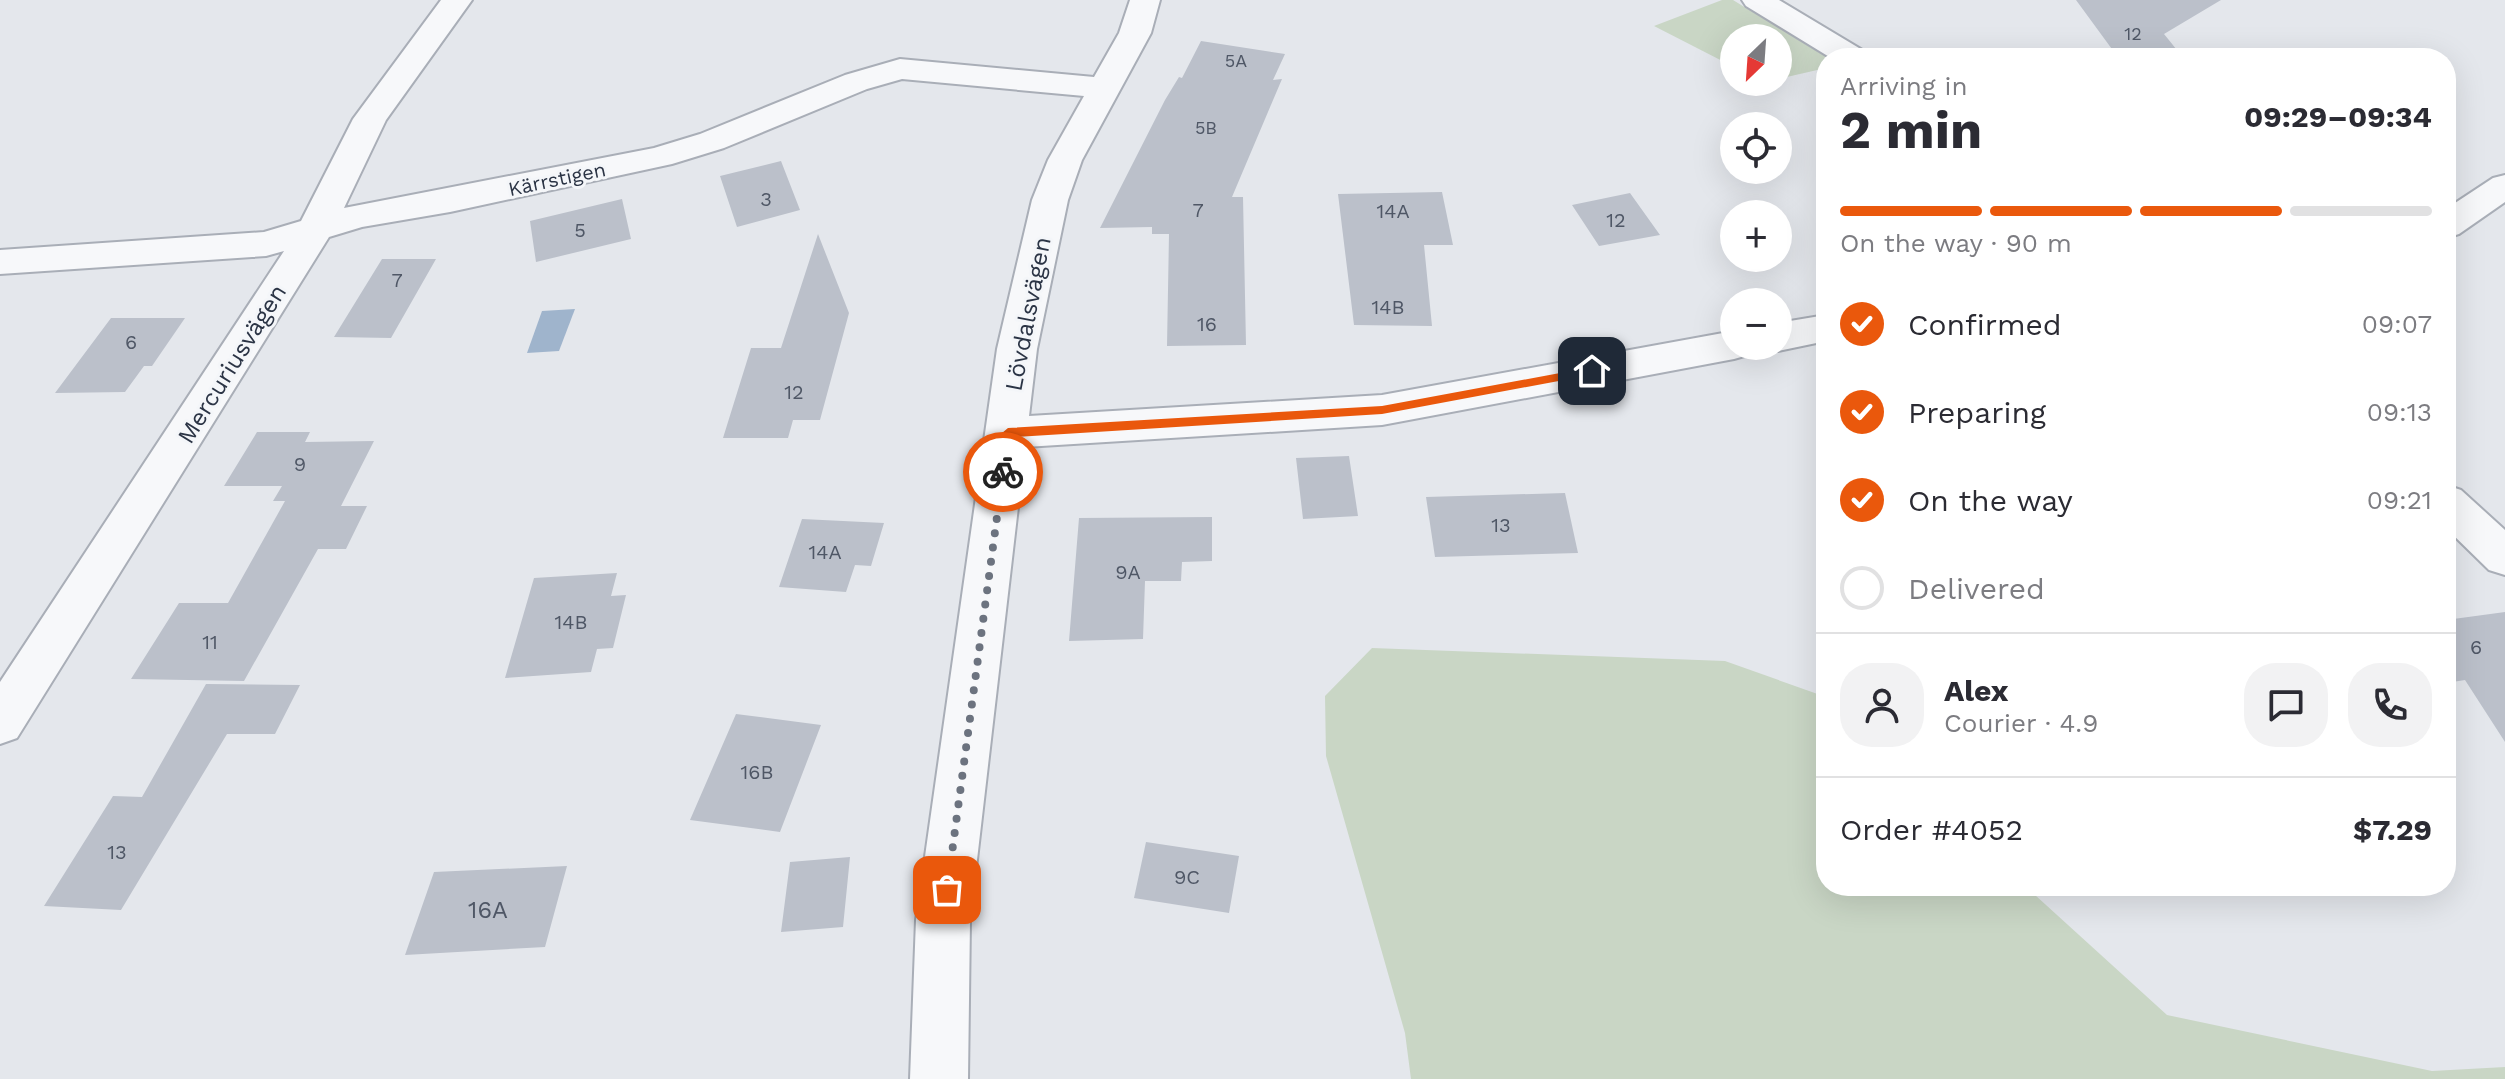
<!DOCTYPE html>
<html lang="en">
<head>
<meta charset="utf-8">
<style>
  :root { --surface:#fff; --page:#f2f2f3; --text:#2b2b33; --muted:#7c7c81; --line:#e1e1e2; --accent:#ea580c }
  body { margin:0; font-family:"Work Sans",sans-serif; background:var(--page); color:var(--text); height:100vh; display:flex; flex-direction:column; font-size:30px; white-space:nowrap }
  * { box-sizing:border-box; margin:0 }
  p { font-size:26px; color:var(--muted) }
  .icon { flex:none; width:44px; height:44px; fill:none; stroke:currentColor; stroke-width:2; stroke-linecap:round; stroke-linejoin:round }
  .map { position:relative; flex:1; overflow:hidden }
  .details { position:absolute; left:1816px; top:48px; width:640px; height:848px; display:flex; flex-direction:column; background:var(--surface); border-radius:32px; box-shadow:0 8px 32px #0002 }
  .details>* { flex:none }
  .needle { width:52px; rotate:205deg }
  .fabs { position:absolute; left:1720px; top:24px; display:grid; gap:16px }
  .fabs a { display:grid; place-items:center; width:72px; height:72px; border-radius:50%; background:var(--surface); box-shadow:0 8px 32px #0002; font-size:40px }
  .pin { position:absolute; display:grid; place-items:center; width:68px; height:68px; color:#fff; margin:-34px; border-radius:16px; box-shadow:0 4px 12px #0006 }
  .courier { position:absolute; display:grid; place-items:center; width:80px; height:80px; margin:-40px; border:6px solid #ea580c; border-radius:50%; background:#fff; color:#222; box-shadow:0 2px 10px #0007 }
  .headline em { font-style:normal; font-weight:700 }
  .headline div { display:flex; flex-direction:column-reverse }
  .headline { display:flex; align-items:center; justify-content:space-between; height:136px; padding:0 24px }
  h1 { font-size:52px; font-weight:700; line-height:60px }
  .bar { display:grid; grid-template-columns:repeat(4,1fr); gap:12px 8px; align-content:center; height:96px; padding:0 24px }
  .bar i { height:10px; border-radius:6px; background:var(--line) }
  .bar .on { background:var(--accent) }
  .bar p { grid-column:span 4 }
  .line { display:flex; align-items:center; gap:20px; padding:0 24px; border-top:2px solid var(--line) }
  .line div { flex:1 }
  .round { display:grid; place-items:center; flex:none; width:84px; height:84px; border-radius:32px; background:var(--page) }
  ol { padding:0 24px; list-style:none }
  li { display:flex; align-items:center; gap:24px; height:88px }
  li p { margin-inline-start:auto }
  li .icon { padding:8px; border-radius:50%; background:var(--accent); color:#fff; stroke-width:4 }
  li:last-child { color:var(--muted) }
  li i { width:44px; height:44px; border:4px solid var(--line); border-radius:50% }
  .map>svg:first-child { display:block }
  .green { fill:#c9d6c5 }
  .water { fill:#9fb4cc }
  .building { fill:#bbc0ca }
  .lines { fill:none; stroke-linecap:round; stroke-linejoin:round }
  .minor-casing { stroke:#a9aeb7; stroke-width:4 }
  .minor { fill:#f7f8fa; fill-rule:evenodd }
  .route { fill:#ea580c }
  .done { stroke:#6c737f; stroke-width:8; stroke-dasharray:0 14.4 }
  .labels { text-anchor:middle; stroke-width:6; stroke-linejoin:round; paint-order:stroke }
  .far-number-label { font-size:18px; fill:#4f5766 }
  .far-street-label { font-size:20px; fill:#2b3445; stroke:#f4f6f9 }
  .number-label { font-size:20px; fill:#4f5766 }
  .street-label { font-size:24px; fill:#2b3445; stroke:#f4f6f9 }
  .near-number-label { font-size:24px; fill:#4f5766 }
</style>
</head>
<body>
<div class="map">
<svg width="2505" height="1079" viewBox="0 0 2505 1079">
  <rect width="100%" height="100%" fill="#e4e7ec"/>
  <path class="green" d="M1722 0H1733L1828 58 1826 68 1778 79V38H1734V67L1654 26Z
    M1372 648 1725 661 1826 697V886H2025L2167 1015 2432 1071 2505 1067V1079H1411L1405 1033 1326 756 1325 696Z"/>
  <path class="water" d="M575 309 559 351 527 353 542 311Z"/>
  <path class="building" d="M2076 0H2221L2164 34 2181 55 2117 56Z
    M1201 41 1285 54 1273 80 1282 79 1232 197H1243L1246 345 1167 346 1169 234H1152V227L1100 228 1165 100 1179 77 1182 78Z
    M781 161 800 210 737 227 720 176Z
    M1442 192 1453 245H1424L1432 326 1354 325 1338 194Z
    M1630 193 1660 235 1599 246 1572 205Z
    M622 199 631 239 536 262 530 221Z
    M818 234 849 313 820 420H793L788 438H723L751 348H781Z
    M382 259H436L391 338 334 337Z
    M111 318H185L152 366H144L125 392 55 393Z
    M257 432H310L305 442 374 441 341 506H367L346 549H318L244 681 131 679 179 603H228L285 501H273L282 486H224Z
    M1349 456 1358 516 1303 519 1296 458Z
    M1565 493 1578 553 1435 557 1426 497Z
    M1212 517V561L1182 562 1181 581H1145L1143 639 1069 641 1079 518Z
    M802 519 884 523 871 566 855 565 846 592 779 587Z
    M617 573 611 596 626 595 613 648 597 649 591 672 505 678 534 578Z
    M2505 612V742L2465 680 2446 683V620Z
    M206 684 300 685 275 734H227L121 910 44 906 113 796 142 797Z
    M736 714 821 725 780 832 690 820Z
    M1146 842 1239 856 1229 913 1134 898Z
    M850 857 843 927 781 932 790 862Z
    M567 866 545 947 405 955 434 872Z"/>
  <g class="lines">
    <defs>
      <path id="minor" d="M441 0H472L386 120 344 208 654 148 700 134 845 75 900 59 1094 77 1119 33 1130 0H1160L1151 33 1082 160 1068 200 1037 349 1029 416 1382 395 1734 331V346H1753L1748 355 1734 359 1382 425 1025 447 970 920 968 1079H910L916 920 997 349 1032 200 1048 160 1084 96 902 79 867 89 724 148 672 164 450 212 362 227 329 237 17 738 0 744V682L284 251 266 256 0 274V250L264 232 301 221 353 119Z
        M1742 0H1779L1864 51 1869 58H1831L1746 6Z
        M2505 175V202L2459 234 2446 238V209L2493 178Z
        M1826 315V341L1778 351 1764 346H1778V323Z
        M2446 485 2461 490 2505 530V575L2489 570 2446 528Z"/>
    </defs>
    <use href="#minor" class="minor-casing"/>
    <use href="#minor" class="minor"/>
  </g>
  <path class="route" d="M1592 367 1597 371 1596 374 1382 414 1014 437 1009 472 1003 477 997 472 1002 433 1008 428 1382 406Z"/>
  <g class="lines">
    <path class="done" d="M947 890 1003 472"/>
  </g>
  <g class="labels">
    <g class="far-number-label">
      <text x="2133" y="40">12</text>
      <text x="1236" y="67">5A</text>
      <text x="1206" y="134">5B</text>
    </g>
    <g class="far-street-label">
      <text transform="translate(557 179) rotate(-12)" y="7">Kärrstigen</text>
    </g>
    <g class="number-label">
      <text x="766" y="206">3</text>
      <text x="1198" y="217">7</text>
      <text x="1393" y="218">14A</text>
      <text x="1616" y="227">12</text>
      <text x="580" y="237">5</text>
      <text x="397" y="287">7</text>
      <text x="1388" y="314">14B</text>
      <text x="1207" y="331">16</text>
      <text x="131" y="349">6</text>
      <text x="794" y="399">12</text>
      <text x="300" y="471">9</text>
      <text x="1501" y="532">13</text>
      <text x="825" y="559">14A</text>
      <text x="1128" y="579">9A</text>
      <text x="571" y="629">14B</text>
      <text x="210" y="649">11</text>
      <text x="2476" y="654">6</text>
      <text x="757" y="779">16B</text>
      <text x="117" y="859">13</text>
      <text x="1187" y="884">9C</text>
    </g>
    <g class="street-label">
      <text transform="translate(1028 314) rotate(-79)" y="8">Lövdalsvägen</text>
      <text transform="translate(232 364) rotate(-58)" y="8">Mercuriusvägen</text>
    </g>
    <g class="near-number-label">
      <text x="488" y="918">16A</text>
    </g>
  </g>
</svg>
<div class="fabs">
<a><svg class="needle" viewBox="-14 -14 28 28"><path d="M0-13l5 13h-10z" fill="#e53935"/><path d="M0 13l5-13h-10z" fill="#7c7c81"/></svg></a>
<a><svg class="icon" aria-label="locate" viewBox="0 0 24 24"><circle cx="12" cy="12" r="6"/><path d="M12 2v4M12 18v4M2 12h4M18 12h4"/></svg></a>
<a>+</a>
<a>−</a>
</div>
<div class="pin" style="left:947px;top:890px;background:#ea580c"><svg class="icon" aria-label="bag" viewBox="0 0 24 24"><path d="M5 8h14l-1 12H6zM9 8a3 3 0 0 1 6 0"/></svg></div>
<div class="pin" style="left:1592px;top:371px;background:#1f2937"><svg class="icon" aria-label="home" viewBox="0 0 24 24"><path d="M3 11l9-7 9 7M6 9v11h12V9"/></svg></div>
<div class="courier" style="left:1003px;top:472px"><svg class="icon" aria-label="bike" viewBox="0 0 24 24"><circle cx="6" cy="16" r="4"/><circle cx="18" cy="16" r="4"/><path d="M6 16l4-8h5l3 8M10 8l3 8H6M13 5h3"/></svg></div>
<section class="details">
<div class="headline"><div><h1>2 min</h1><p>Arriving in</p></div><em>09:29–09:34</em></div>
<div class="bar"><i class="on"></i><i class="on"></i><i class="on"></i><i></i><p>On the way · 90 m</p></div>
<ol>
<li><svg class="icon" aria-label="check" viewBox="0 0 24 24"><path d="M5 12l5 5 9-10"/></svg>Confirmed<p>09:07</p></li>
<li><svg class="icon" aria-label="check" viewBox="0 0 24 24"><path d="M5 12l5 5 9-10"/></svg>Preparing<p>09:13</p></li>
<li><svg class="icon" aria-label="check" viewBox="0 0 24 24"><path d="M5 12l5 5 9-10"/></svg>On the way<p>09:21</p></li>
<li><i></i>Delivered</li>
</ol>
<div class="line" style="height:144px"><a class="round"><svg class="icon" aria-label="person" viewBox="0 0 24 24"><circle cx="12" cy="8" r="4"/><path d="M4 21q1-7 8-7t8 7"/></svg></a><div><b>Alex</b><p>Courier · 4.9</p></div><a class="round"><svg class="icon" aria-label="chat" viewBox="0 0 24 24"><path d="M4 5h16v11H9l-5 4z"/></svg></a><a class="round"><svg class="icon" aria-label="phone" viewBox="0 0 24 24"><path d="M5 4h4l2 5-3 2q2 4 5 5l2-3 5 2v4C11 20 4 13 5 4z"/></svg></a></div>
<div class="line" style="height:104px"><div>Order #4052</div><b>$7.29</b></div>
</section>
</div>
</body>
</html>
